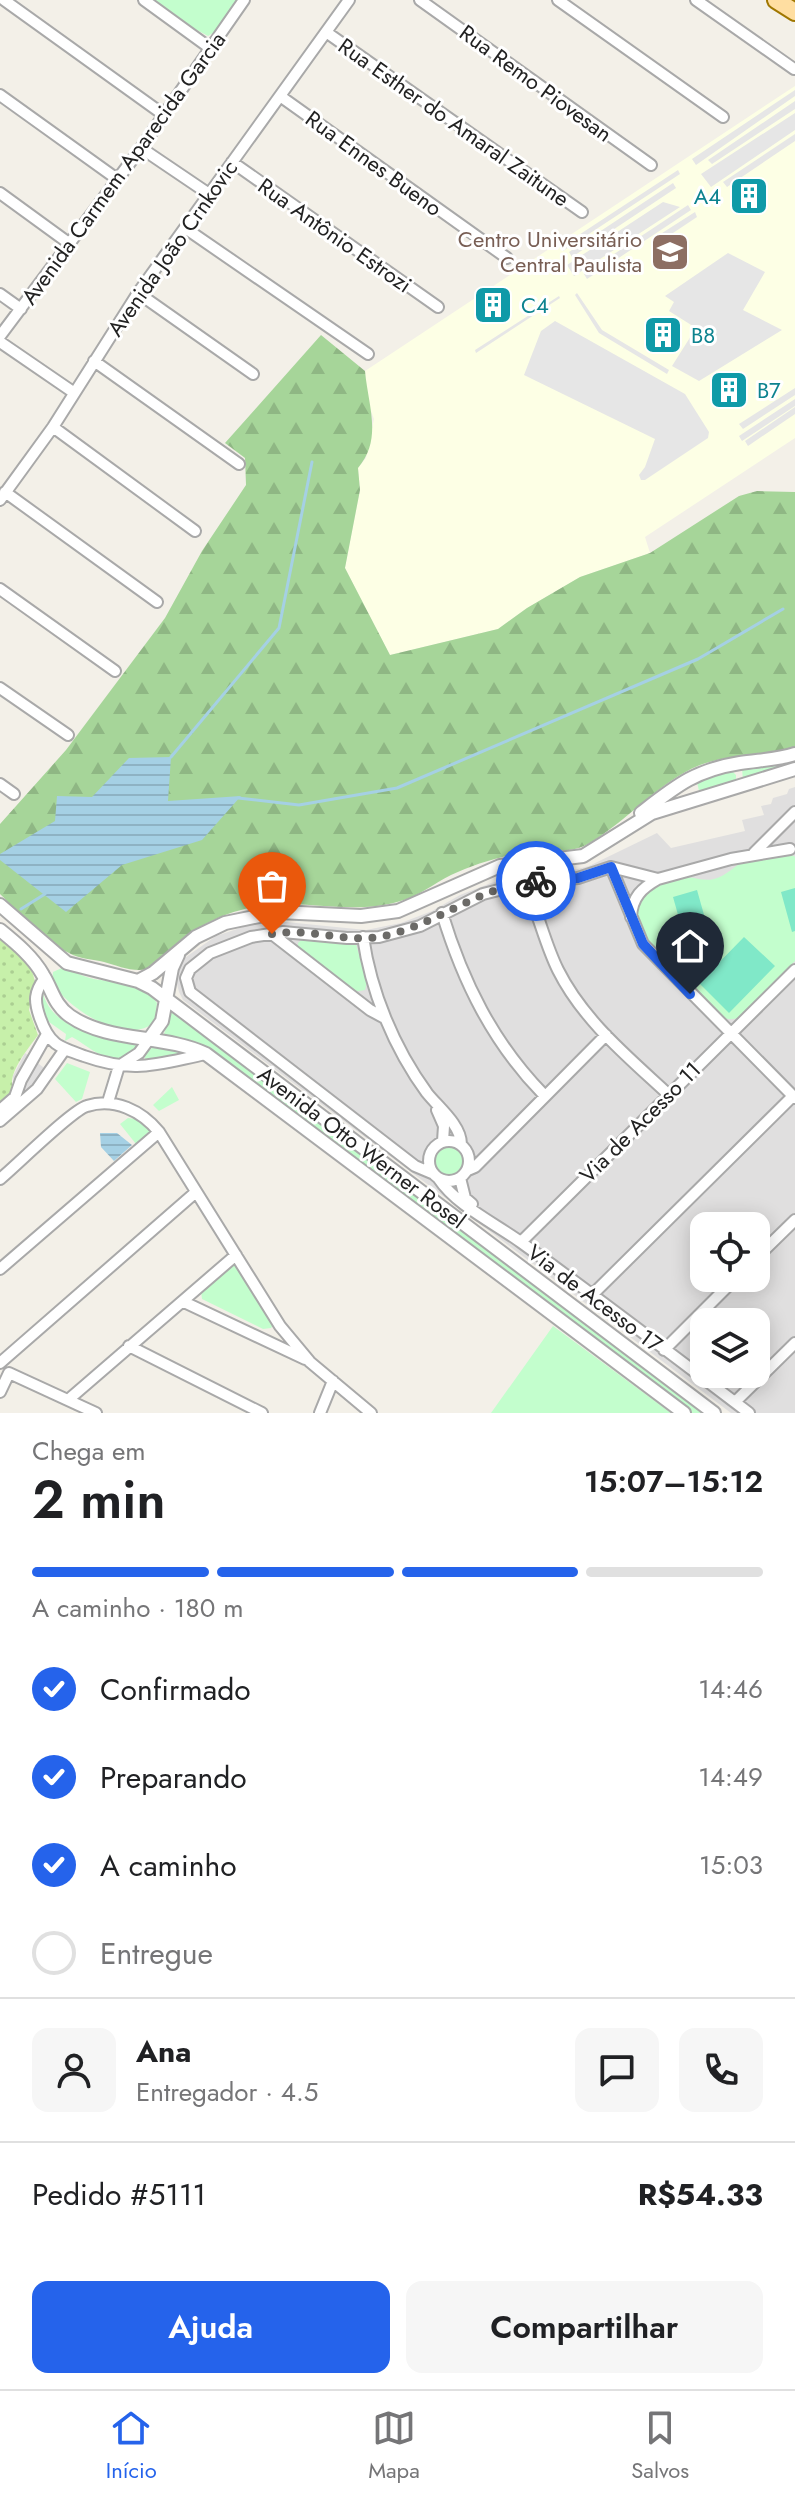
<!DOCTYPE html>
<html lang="pt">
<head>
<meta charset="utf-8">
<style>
  :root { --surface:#fff; --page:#f6f6f6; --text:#202124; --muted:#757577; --line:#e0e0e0; --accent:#2563eb }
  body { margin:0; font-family:Jost,sans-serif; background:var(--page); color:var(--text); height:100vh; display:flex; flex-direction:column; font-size:30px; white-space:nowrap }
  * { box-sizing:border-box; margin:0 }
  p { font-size:26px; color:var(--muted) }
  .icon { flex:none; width:44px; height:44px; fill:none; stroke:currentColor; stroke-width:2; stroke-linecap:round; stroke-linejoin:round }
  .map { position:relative; height:1413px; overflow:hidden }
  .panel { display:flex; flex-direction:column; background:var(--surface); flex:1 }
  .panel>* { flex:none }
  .fabs { position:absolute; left:690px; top:1212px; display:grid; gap:16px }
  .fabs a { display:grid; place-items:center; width:80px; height:80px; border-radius:16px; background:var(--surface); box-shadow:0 4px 20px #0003; font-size:40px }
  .pin { position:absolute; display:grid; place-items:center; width:68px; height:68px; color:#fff; margin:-82px -34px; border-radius:50% 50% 50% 0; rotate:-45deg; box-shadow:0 0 8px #0007 }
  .pin .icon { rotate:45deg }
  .courier { position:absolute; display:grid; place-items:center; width:80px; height:80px; margin:-40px; border:6px solid #2563eb; border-radius:50%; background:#fff; color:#222; box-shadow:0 2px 10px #0007 }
  .overview em { font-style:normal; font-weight:600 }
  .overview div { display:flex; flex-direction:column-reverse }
  .overview { display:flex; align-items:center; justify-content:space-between; height:136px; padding:0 32px }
  h1 { font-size:52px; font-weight:600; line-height:60px }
  .bar { display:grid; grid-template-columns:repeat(4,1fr); gap:12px 8px; align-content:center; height:96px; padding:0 32px }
  .bar i { height:10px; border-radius:6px; background:var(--line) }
  .bar .current { background:var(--accent) }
  .bar p { grid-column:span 4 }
  .line { display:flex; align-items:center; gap:20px; padding:0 32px; border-top:2px solid var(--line) }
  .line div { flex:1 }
  .round { display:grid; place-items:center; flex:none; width:84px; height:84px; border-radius:16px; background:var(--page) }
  ol { padding:0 32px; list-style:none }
  li { display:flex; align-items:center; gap:24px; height:88px }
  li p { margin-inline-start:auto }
  li .icon { padding:8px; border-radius:50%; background:var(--accent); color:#fff; stroke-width:4 }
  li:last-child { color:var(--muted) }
  li i { width:44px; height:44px; border:4px solid var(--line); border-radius:50% }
  .action { display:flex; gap:16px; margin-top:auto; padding:16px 32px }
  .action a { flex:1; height:92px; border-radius:16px; background:var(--accent); color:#fff; font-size:32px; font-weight:600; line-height:92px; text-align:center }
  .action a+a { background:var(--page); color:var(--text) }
  .menu { display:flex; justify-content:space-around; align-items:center; height:112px; border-top:2px solid var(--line); background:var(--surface); font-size:22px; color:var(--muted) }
  .menu a { display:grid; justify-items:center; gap:4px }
  .menu .current { color:var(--accent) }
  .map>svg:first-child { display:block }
  .residential { fill:#e0dfdf; fill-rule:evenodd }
  .education { fill:#fdffe5 }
  .grass { fill:url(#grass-dots) }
  .forest { fill:url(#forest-firs) }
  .park { fill:#c3fecd }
  .pitch { fill:#80e8c8 }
  .parking { fill:#e6e6e6 }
  .water { fill:url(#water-rules) }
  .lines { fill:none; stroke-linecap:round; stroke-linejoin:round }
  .stream { stroke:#a5d0e4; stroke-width:3 }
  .minor-casing { stroke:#a9a9a9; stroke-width:14 }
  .tertiary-casing { stroke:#a9a9a9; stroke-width:16 }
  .primary-casing { stroke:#a07700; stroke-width:20 }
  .minor { stroke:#fff; stroke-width:10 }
  .tertiary { stroke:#fff; stroke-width:12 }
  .primary { stroke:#ffdea1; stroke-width:16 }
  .done { stroke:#6b6a67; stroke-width:8; stroke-dasharray:0 14.4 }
  .route { stroke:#2563eb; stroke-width:10 }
  .labels { text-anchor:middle; stroke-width:6; stroke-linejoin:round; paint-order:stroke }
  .street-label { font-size:22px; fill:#222; stroke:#fff }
  .culture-label { font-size:22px; fill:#0d838f; stroke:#fff; text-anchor:start }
  .education-label { font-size:22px; fill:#785e54; stroke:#fff; text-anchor:end }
</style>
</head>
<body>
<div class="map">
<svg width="795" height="1413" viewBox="0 0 795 1413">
  <defs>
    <pattern id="grass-dots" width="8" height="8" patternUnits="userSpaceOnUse" patternTransform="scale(2)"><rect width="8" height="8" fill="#c7f0aa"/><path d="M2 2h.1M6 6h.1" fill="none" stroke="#abce92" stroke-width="1.8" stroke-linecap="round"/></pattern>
    <pattern id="forest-firs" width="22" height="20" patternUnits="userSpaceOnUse" patternTransform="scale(2)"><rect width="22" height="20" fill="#a6d599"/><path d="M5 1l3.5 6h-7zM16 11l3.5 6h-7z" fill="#8fb784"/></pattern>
    <pattern id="water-rules" width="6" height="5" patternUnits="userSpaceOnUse" patternTransform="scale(2)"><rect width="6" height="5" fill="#a5d0e4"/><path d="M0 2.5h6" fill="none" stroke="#8eb2c3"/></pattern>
  </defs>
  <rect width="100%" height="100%" fill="#f3f0e8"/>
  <path class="residential" d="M795 787V1413H731L183 1000 179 992 175 976 180 964 186 957 216 936 246 926 276 921 366 930 401 923 432 911 460 895 491 883 523 875 570 871 589 866 657 833 671 848 745 831 742 820 764 815 761 806 771 804 773 798 787 794 789 789ZM704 1226H756V1278H704ZM704 1322H756V1374H704Z
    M25 1053 53 1075 41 1093 0 1128V1105L13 1090V1076Z"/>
  <path class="education" d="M795 86V438L645 537 650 553 580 577 527 608 498 629 390 655 345 568 360 490 358 468 366 458 374 419 368 403 365 371Z"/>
  <path class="grass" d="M0 938 28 964 33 974 35 982 29 1010 38 1035C30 1046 21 1057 15 1070 7 1088 20 1088 0 1105Z"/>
  <path class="forest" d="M321 335 365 371C368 405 383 439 358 468L360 490 345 568 390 655 498 629 527 608 580 577 650 553 739 496 757 491 795 492V747C764 757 731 753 700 765 659 781 626 823 586 845 569 854 545 849 527 852 501 856 474 864 451 875 433 884 418 897 397 902 343 917 294 894 241 910 221 915 204 924 187 935 171 945 160 970 139 970 127 970 115 965 104 962 93 959 79 959 69 953 42 940 21 914 0 894V824L66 750 165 618 202 551 246 485 245 458 225 443Z"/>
  <path class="park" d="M155 0H239L218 30 208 36 195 29Z
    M795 757V766L743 781 742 768Z
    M731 770 736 775V782L699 791 697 782 699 778Z
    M789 853 795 857V961L738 1018C718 1025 700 998 687 985L692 978 675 962 671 966 666 965C659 955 650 945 643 935 622 902 654 883 683 878 694 876 703 882 714 879 727 876 734 865 746 861 759 857 775 856 789 853Z
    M304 937 356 944 367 982 365 990 354 992 298 948V943Z
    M64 967C74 971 83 977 94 979 116 983 144 981 157 1003L155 1022C126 1047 69 1009 52 983L53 972Z
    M42 990C51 1032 107 1038 142 1041 139 1049 136 1050 129 1054 108 1067 90 1047 72 1037L65 1041 66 1034 49 1022 47 1024 36 1003Z
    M172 1009 708 1413H691L207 1048 164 1034Z
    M153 1047 184 1051 186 1052 165 1060 146 1062 144 1055Z
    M67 1063 90 1072 82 1099 76 1102 55 1079Z
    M172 1087 179 1100 159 1111 153 1105Z
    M128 1118 137 1119 148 1125 150 1133 136 1144 120 1124Z
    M435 1161a14 14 0 1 1 28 0a14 14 0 1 1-28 0Z
    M235 1265 239 1267 274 1324 271 1328 263 1329 202 1299 201 1291 228 1266Z
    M553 1326 671 1413H491Z"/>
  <path class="pitch" d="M795 888V931L792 932 781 892Z
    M697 890 710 936 686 943 673 897Z
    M744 937 775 966 729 1013 699 983Z"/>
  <path class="parking" d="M795 90V96L696 165 692 159Z
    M795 101V109L712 164 708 160Z
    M795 113V130L711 187 701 174Z
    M795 134V141L727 187 723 182Z
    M678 170 680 174 563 251 562 246Z
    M673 183 676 188 572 257 569 252Z
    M663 202 680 207 574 276 567 265Z
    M688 205 691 210 587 279 584 274Z
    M695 212 697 217 661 241 659 235Z
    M728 253 765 272 743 310 782 330 699 381 672 366 696 328 669 311 674 302 665 296Z
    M577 293 602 330 669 370 667 374 599 333 575 295Z
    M559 296 560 298 476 353 475 350Z
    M555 321 685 394 709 432 708 438 645 480H641L639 475 645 467 655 439 524 375 541 331Z
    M795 388V395L743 429 739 424Z
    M795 399V406L742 441 739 436Z
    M795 407V414L748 446 745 441Z"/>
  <path class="water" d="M171 757 168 801 241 796 202 840 122 865 66 912 0 860V854L55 821 57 796 92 797 129 758Z
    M100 1133H117L132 1145 114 1161 101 1147Z"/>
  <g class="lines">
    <path class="stream" d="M171 757 279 628 312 462
      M238 798 299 805 397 788 698 659 783 609
      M21 909 45 894"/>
    <defs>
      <path id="minor" d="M4 0 164 115
        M144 0 210 48
        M420 0 651 165
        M558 0 723 117
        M696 0 794 69
        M326 32 582 212
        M0 95 117 179
        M280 96 507 258
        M141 148 209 194
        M232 162 438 307
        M0 193 70 244
        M185 228 368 354
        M138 293 253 374
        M0 294 21 309
        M0 336 141 148 244 0
        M0 342 73 392
        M94 361 239 464
        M53 427 195 531
        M5 492 157 602
        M0 500 53 427 138 293 349 0
        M0 589 115 671
        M0 688 68 735
        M0 784 14 794
        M754 853 795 812
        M611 867 643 944 795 1098
        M524 883C538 910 544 942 558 970 583 1020 627 1056 668 1094
        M442 913C463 982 493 1043 544 1095
        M631 917C632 897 642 888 658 879
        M272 934 370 1010 383 1017
        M363 937C371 992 394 1048 427 1093 438 1107 461 1125 461 1144
        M45 978C34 992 34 1001 40 1018 49 1044 58 1047 84 1056 135 1074 156 1064 206 1054
        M108 1102 119 1066 139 1053 150 1038
        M0 1110 15 1097 21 1080 46 1036
        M437 1110 444 1126 443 1141
        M0 1121 37 1089 65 1049
        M429 1161a20 20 0 1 1 40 0a20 20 0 1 1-40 0Z
        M468 1170 475 1167 606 1035
        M434 1174 415 1166 190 992 186 978 190 969 210 953 251 937 283 932 347 938 379 937 420 926 483 894 530 882 578 878 611 867 658 879 731 859 790 849
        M460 1178 465 1198 472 1204
        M0 1179C16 1166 72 1110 87 1106 114 1097 142 1111 159 1132L280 1326 310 1362 371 1413
        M439 1179C456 1205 496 1224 522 1243 598 1298 674 1356 749 1413
        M521 1242 795 970
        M756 1258 795 1220
        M0 1269 159 1132
        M592 1295 793 1096
        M184 1302 305 1359
        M129 1346 262 1413
        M664 1350 736 1278
        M0 1363 196 1192
        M0 1392 9 1373 96 1413
        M68 1400 236 1255
        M735 1402 795 1343
        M320 1413 333 1381"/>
      <path id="tertiary" d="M641 813C676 786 695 770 740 763 759 760 776 760 795 754
        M0 905 67 963 138 981 152 988 714 1413
        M0 930C16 943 33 957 43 975 52 989 54 1005 70 1016 109 1043 164 1034 206 1054L684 1413
        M138 981 153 973 196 937 225 923 279 912 361 916 398 911 500 866 583 856 652 813 795 769
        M150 1038 162 1021 172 968 178 955"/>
      <path id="primary" d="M776 0 795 12"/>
    </defs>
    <use href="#minor" class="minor-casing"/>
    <use href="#tertiary" class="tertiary-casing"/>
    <use href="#primary" class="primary-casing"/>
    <use href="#minor" class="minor"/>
    <use href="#tertiary" class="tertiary"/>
    <use href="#primary" class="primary"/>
  </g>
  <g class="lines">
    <path class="done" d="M272 934C309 927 346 944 384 936 438 924 480 886 536 881"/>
    <path class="route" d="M536 881 578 878 611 867 643 944 690 994"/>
  </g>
  <defs>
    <symbol id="building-square" viewBox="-11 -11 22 22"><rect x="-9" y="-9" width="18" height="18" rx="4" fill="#0f9aa8" stroke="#fff"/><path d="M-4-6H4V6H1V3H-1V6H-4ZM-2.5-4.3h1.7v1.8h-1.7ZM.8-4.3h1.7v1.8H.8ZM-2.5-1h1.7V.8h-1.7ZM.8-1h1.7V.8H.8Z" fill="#fff"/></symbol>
    <symbol id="university-square" viewBox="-11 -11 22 22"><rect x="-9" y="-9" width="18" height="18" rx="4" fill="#8d6e63" stroke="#fff"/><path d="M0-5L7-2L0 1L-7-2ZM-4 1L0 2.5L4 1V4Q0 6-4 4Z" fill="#fff"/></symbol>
  </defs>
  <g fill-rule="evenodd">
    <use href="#building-square" x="727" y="174" width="44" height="44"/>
    <use href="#university-square" x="648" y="230" width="44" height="44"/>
    <use href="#building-square" x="471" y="283" width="44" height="44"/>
    <use href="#building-square" x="641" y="313" width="44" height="44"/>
    <use href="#building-square" x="707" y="368" width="44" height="44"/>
  </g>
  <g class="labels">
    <g class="street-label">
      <text transform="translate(536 83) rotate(36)" y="8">Rua Remo Piovesan</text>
      <text transform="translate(454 122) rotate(35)" y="8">Rua Esther do Amaral Zaitune</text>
      <text transform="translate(374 163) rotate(36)" y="8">Rua Ennes Bueno</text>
      <text transform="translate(123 168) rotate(-54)" y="8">Avenida Carmem Aparecida Garcia</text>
      <text transform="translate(335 235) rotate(35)" y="8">Rua Antônio Estrozi</text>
      <text transform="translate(172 248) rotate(-55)" y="8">Avenida João Crnkovic</text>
      <text transform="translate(640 1122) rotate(-45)" y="8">Via de Acesso 11</text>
      <text transform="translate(362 1147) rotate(37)" y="8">Avenida Otto Werner Rosel</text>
      <text transform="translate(595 1298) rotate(37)" y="8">Via de Acesso 17</text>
    </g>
    <g class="culture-label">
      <text x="721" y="204" text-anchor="end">A4</text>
      <text x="521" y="313">C4</text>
      <text x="691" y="343">B8</text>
      <text x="757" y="398">B7</text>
    </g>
    <g class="education-label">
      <text x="642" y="247">Centro Universitário<tspan x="642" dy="25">Central Paulista</tspan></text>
    </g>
  </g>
</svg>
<div class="fabs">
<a><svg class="icon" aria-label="locate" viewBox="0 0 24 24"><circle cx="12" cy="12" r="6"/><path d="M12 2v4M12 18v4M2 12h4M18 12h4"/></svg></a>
<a><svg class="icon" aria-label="layers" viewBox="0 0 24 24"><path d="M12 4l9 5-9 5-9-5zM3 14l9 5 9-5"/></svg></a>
</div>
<div class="pin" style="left:272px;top:934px;background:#ea580c"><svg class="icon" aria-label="bag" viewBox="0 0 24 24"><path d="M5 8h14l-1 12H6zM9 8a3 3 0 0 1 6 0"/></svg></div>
<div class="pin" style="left:690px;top:994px;background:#1f2937"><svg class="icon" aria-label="home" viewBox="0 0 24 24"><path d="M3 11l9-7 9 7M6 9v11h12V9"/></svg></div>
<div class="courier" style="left:536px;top:881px"><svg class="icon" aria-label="bike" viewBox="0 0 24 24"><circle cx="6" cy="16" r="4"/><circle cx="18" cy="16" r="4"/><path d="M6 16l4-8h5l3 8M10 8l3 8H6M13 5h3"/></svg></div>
</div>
<section class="panel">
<div class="overview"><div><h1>2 min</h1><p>Chega em</p></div><em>15:07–15:12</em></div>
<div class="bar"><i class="current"></i><i class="current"></i><i class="current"></i><i></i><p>A caminho · 180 m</p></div>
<ol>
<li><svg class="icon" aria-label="check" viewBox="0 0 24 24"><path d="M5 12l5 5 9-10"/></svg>Confirmado<p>14:46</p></li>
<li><svg class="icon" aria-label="check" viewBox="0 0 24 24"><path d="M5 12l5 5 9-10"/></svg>Preparando<p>14:49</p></li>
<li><svg class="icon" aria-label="check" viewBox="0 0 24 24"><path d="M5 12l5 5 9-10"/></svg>A caminho<p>15:03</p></li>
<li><i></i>Entregue</li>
</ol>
<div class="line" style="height:144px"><a class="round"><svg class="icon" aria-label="person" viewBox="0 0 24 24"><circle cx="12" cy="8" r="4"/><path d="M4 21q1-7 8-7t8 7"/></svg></a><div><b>Ana</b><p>Entregador · 4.5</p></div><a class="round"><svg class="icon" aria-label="chat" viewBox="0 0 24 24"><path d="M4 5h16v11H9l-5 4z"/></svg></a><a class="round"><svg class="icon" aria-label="phone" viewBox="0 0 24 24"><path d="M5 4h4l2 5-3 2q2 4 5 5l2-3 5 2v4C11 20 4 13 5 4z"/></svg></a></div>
<div class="line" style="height:104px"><div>Pedido #5111</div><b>R$54.33</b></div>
<div class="action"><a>Ajuda</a><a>Compartilhar</a></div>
</section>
<nav class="menu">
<a class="current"><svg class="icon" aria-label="home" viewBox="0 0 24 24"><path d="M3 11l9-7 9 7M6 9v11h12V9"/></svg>Início</a>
<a><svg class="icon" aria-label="map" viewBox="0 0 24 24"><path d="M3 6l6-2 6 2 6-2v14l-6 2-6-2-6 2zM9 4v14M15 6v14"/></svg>Mapa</a>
<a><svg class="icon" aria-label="saved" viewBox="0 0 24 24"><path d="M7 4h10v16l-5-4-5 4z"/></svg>Salvos</a>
</nav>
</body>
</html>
